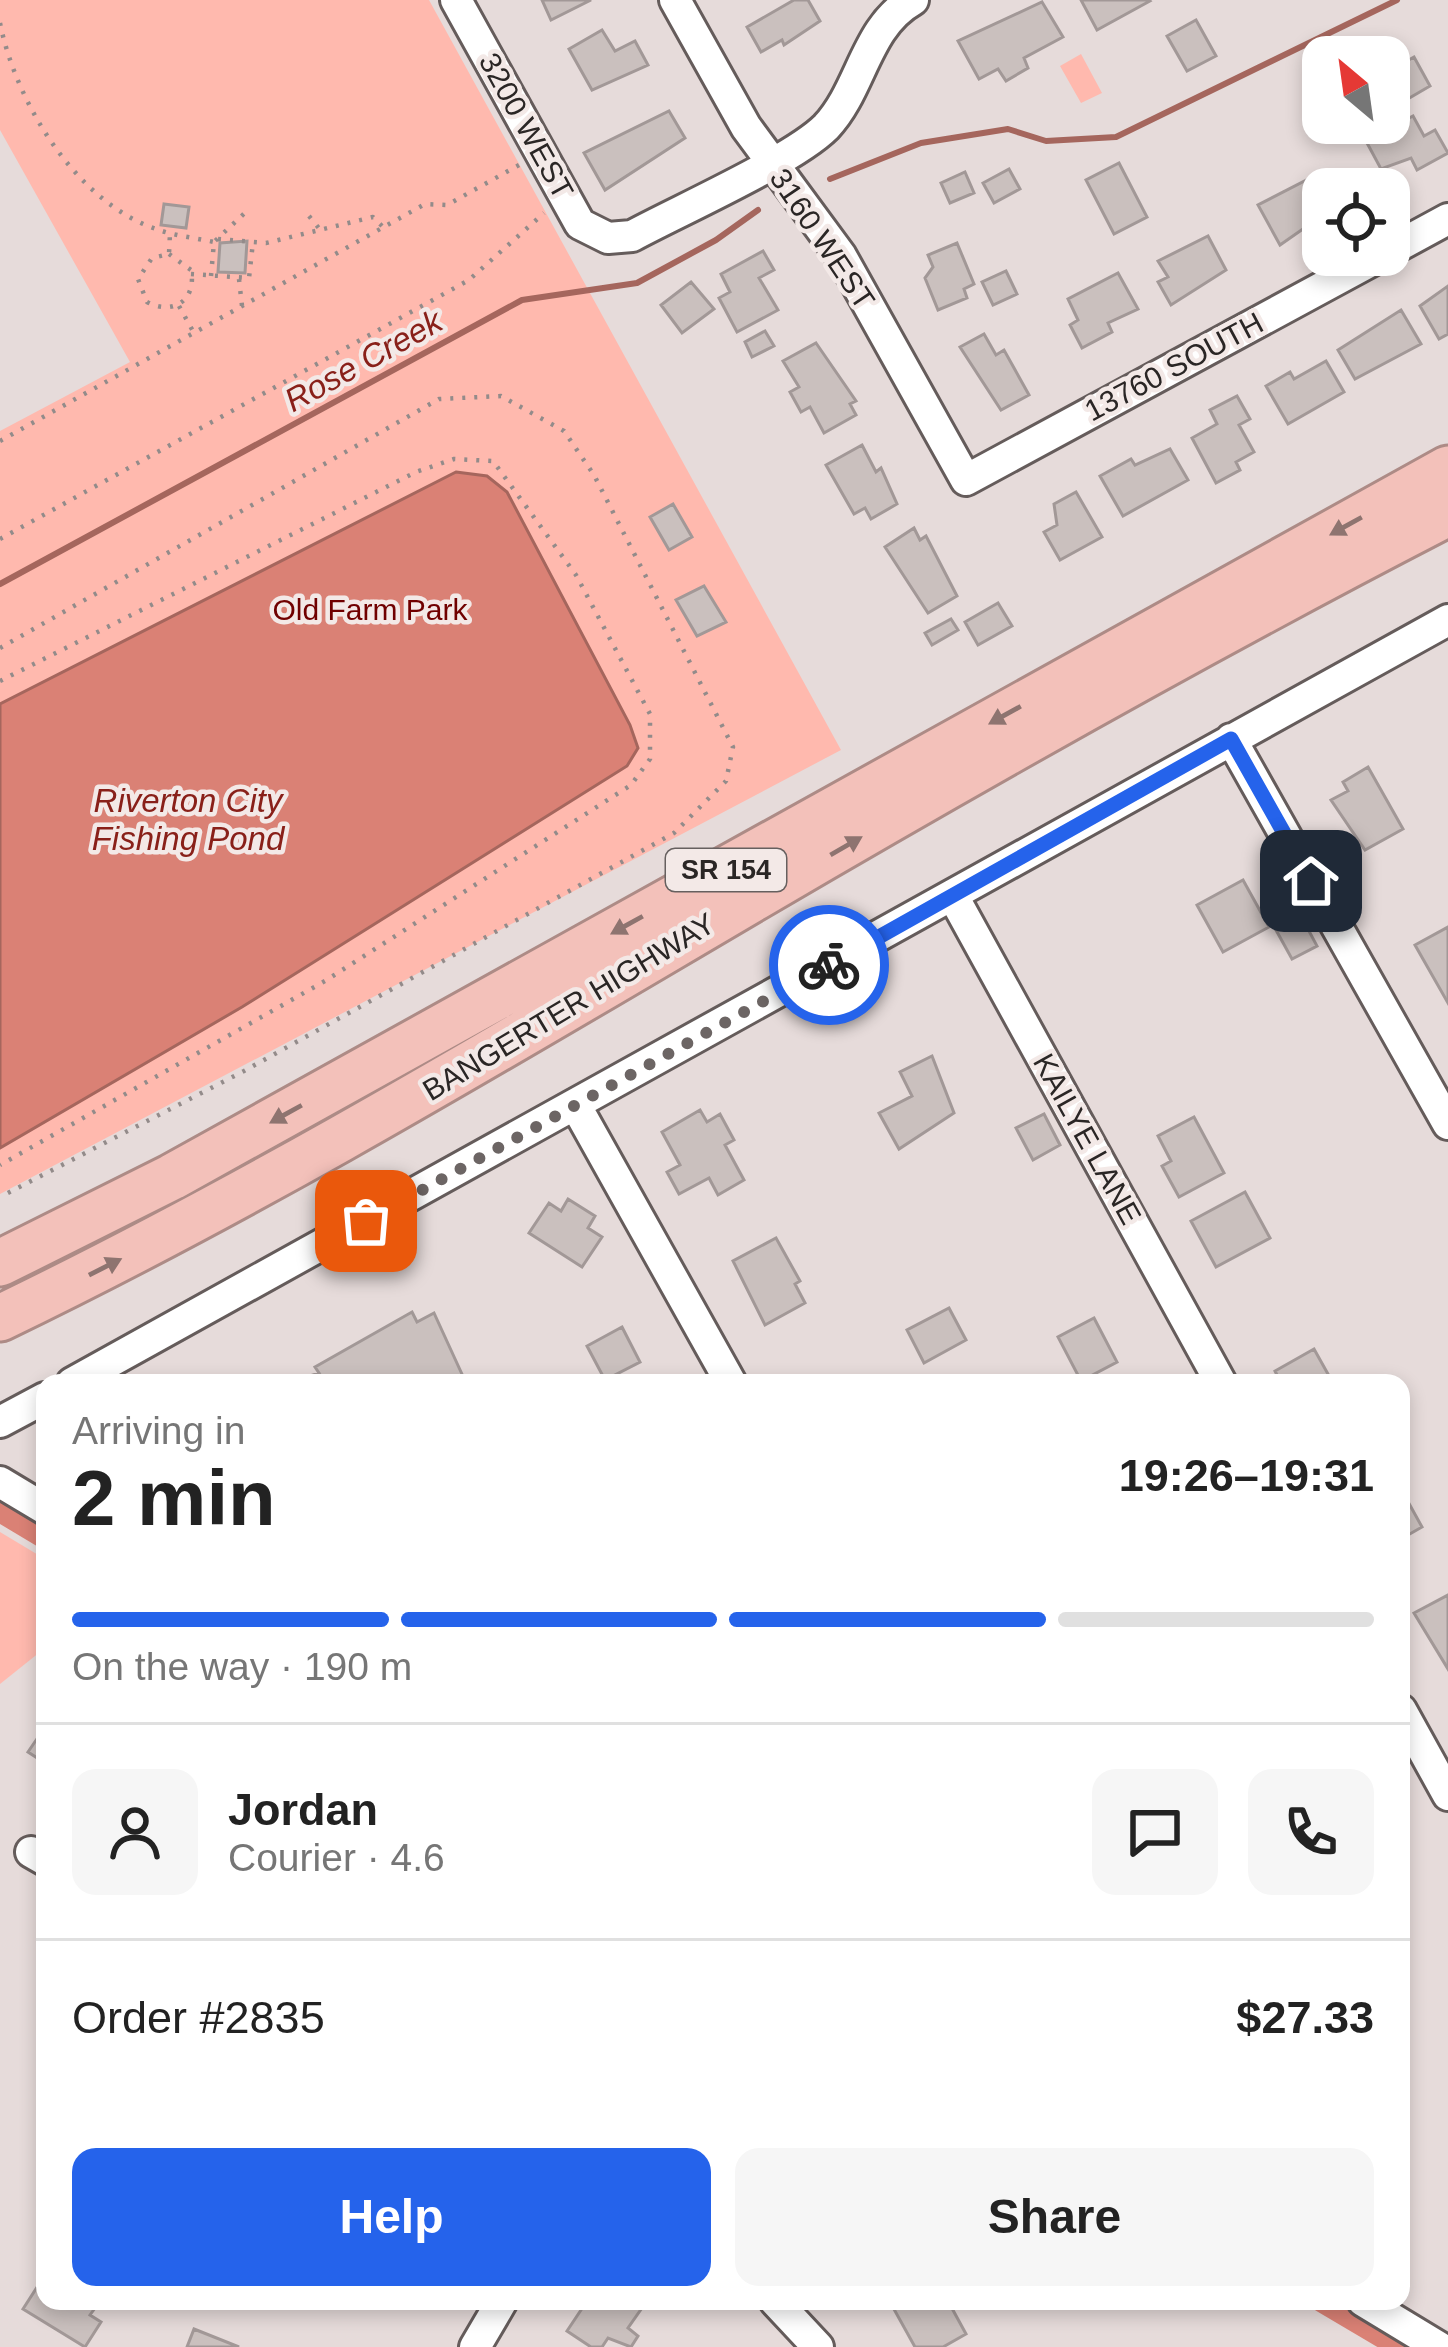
<!DOCTYPE html>
<html lang="en">
<head>
<meta charset="utf-8">
<style>
  :root { --surface:#fff; --page:#f6f6f6; --text:#222; --muted:#767676; --line:#e0e0e0; --accent:#2563eb }
  body { margin:0; font-family:Arial,sans-serif; background:var(--page); color:var(--text); height:100vh; display:flex; flex-direction:column; font-size:45px; white-space:nowrap }
  * { box-sizing:border-box; margin:0 }
  p { font-size:39px; color:var(--muted) }
  .icon { flex:none; width:66px; height:66px; fill:none; stroke:currentColor; stroke-width:2; stroke-linecap:round; stroke-linejoin:round }
  .map { position:relative; flex:1; overflow:hidden }
  .details { position:absolute; left:36px; top:1374px; width:1374px; height:936px; display:flex; flex-direction:column; background:var(--surface); border-radius:24px; box-shadow:0 6px 18px #0003 }
  .details>* { flex:none }
  .needle { width:78px; rotate:331deg }
  .buttons { position:absolute; left:1302px; top:36px; display:grid; gap:24px }
  .buttons a { display:grid; place-items:center; width:108px; height:108px; border-radius:24px; background:var(--surface); box-shadow:0 6px 18px #0003; font-size:60px }
  .pin { position:absolute; display:grid; place-items:center; width:102px; height:102px; color:#fff; margin:-51px; border-radius:24px; box-shadow:0 6px 18px #0006 }
  .courier { position:absolute; display:grid; place-items:center; width:120px; height:120px; margin:-60px; border:9px solid #2563eb; border-radius:50%; background:#fff; color:#222; box-shadow:0 3px 15px #0007 }
  .overview em { font-style:normal; font-weight:800 }
  .overview div { display:flex; flex-direction:column-reverse }
  .overview { display:flex; align-items:center; justify-content:space-between; height:204px; padding:0 36px }
  h1 { font-size:78px; font-weight:800; line-height:90px }
  .bar { display:grid; grid-template-columns:repeat(4,1fr); gap:18px 12px; align-content:center; height:144px; padding:0 36px }
  .bar i { height:15px; border-radius:9px; background:var(--line) }
  .bar .active { background:var(--accent) }
  .bar p { grid-column:span 4 }
  .line { display:flex; align-items:center; gap:30px; padding:0 36px; border-top:3px solid var(--line) }
  .line div { flex:1 }
  .round { display:grid; place-items:center; flex:none; width:126px; height:126px; border-radius:24px; background:var(--page) }
  .primary-button { display:flex; gap:24px; margin-top:auto; padding:24px 36px }
  .primary-button a { flex:1; height:138px; border-radius:24px; background:var(--accent); color:#fff; font-size:48px; font-weight:800; line-height:138px; text-align:center }
  .primary-button a+a { background:var(--page); color:var(--text) }
  .map>svg:first-child { display:block }
  .green { fill:#ffb9ae }
  .water { fill:#da8175; stroke:#a5665d; stroke-width:3 }
  .lines { fill:none; stroke-linecap:round; stroke-linejoin:round }
  .stream { stroke:#a5665d; stroke-width:6 }
  .canal { stroke:#da8175; stroke-width:24 }
  .building { fill:#cac0be; stroke:#a29897; stroke-width:3 }
  .minor-casing { stroke:#655c5b; stroke-width:36 }
  .highway-casing { stroke:#ad8b86; stroke-width:51 }
  .path { stroke:#938b8a; stroke-width:4.5; stroke-dasharray:3 9; stroke-linecap:butt }
  .minor { stroke:#fff; stroke-width:30 }
  .highway { stroke:#f3c1ba; stroke-width:45 }
  .oneway { fill:#8e7470 }
  .done { stroke:#6c6564; stroke-width:12; stroke-dasharray:0 21.6 }
  .route { stroke:#2563eb; stroke-width:15 }
  .labels { text-anchor:middle; stroke-width:9; stroke-linejoin:round; paint-order:stroke }
  .shield { fill:#f3e9e7; stroke:#66605f; stroke-width:3 }
  .shield-label { font-size:27px; font-weight:bold; fill:#2a2625 }
  .street-label { font-size:30px; fill:#2a2625; stroke:#f3e9e7 }
  .park-label { font-size:30px; fill:#700000; stroke:#f3e9e7 }
  .water-label { font-size:33px; font-style:italic; fill:#892019; stroke:#f3e9e7 }
</style>
</head>
<body>
<div class="map">
<svg width="1448" height="2347" viewBox="0 0 1448 2347">
  <rect width="100%" height="100%" fill="#e6dbda"/>
  <path class="green" d="M0 0H429L841 750 0 1194V431L130 362 0 130Z
    M1081 54 1102 93 1081 103 1060 66Z
    M0 1532 45 1559V1648L0 1684Z"/>
  <path class="water" d="M456 472 487 476 507 492 630 725 638 748 627 766 242 1007 0 1148V704Z"/>
  <g class="lines">
    <path class="stream" d="M830 179 921 143 1008 129 1046 141 1116 137 1397 0
      M0 584 522 300 637 283 716 240 758 210"/>
    <path class="canal" d="M0 1510 45 1537
      M1323 2301 1401 2347"/>
  </g>
  <path class="building" d="M542 0H591L551 20Z
    M794 0H808L820 21 784 45 782 40 761 52 747 27Z
    M1081 0H1149L1150 1 1097 30Z
    M1042 2 1063 37 1024 58 1028 68 1006 81 998 69 979 79 958 41Z
    M1196 20 1216 56 1187 71 1167 36Z
    M602 30 615 51 635 41 648 65 592 90 569 49Z
    M1414 57 1430 86 1406 100 1389 71Z
    M669 111 685 138 605 190 584 153Z
    M1413 116 1424 136 1435 130 1448 153 1417 170 1411 158 1381 169 1366 141Z
    M1119 163 1147 217 1114 234 1086 180Z
    M1009 169 1020 189 994 203 983 183Z
    M965 172 974 193 950 203 941 183Z
    M1322 172 1332 189H1323V215L1280 245 1258 205Z
    M164 204 189 207 186 228 161 225Z
    M1208 236 1226 270 1171 305 1158 282 1168 277 1158 261Z
    M247 241 245 273 218 272 220 243Z
    M957 243 974 284 964 289 967 298 938 310 925 278 933 267 928 255Z
    M763 251 774 270 759 278 778 310 737 332 719 298 730 292 721 274Z
    M1006 271 1017 294 993 305 982 282Z
    M1118 273 1138 309 1108 323 1112 332 1082 348 1070 325 1078 320 1068 299Z
    M691 282 714 309 682 333 661 305Z
    M1448 286V334L1439 339 1420 306Z
    M1401 310 1421 344 1355 379 1338 350Z
    M765 331 774 346 752 357 745 342Z
    M984 334 996 355 1004 350 1029 395 1001 410 960 347Z
    M816 343 856 401 850 404 856 415 824 433 810 407 801 412 790 392 799 387 783 361Z
    M1326 361 1344 392 1288 424 1266 386 1290 372 1294 379Z
    M1237 396 1250 419 1239 425 1254 452 1236 462 1240 470 1216 483 1192 438 1217 424 1210 410Z
    M862 445 876 472 881 468 897 504 871 519 865 508 854 514 826 465Z
    M1170 449 1188 480 1123 516 1100 476 1131 459 1135 465Z
    M1076 492 1102 537 1060 560 1044 532 1057 525 1054 504Z
    M673 504 692 537 669 550 650 517Z
    M914 528 920 540 926 536 957 596 928 613 885 547Z
    M704 586 726 622 697 636 676 600Z
    M998 603 1012 626 978 645 965 622Z
    M951 619 958 630 932 645 925 633Z
    M1368 767 1403 829 1365 850 1331 800 1348 791 1343 782Z
    M1243 880 1269 927 1223 952 1197 905Z
    M1301 916 1317 946 1292 959 1276 930Z
    M1448 927V1003L1415 945Z
    M932 1056 954 1113 899 1149 879 1113 912 1096 900 1072Z
    M700 1110 707 1122 720 1114 734 1140 725 1145 744 1180 718 1195 709 1178 679 1194 667 1172 680 1165 662 1132Z
    M1044 1114 1060 1145 1033 1160 1016 1128Z
    M1194 1117 1224 1173 1179 1197 1162 1166 1171 1161 1158 1136Z
    M1245 1192 1270 1238 1216 1267 1191 1221Z
    M568 1199 595 1216 588 1228 602 1237 582 1267 529 1233 549 1203 561 1211Z
    M776 1238 800 1281 795 1284 805 1303 765 1325 733 1261Z
    M949 1308 966 1340 924 1363 907 1330Z
    M412 1312 417 1322 434 1313 466 1383H289L319 1373 315 1367Z
    M1094 1318 1117 1362 1081 1381 1058 1337Z
    M622 1327 640 1362 605 1380 587 1346Z
    M1314 1349 1333 1383H1281L1275 1371Z
    M1401 1489 1422 1527 1401 1539Z
    M1448 1595V1669L1414 1613Z
    M45 1727V1763L28 1752Z
    M41 2281 45 2301H100L90 2315 101 2322 85 2347 23 2309Z
    M587 2301 644 2305 628 2328 638 2336 631 2347 608 2338 602 2347H591L567 2331Z
    M948 2301 966 2334 943 2347H915L890 2302Z
    M194 2329 239 2347H187Z"/>
  <g class="lines">
    <defs>
      <path id="minor" d="M456 0 580 224 608 238 632 236C678 211 793 160 826 127 862 89 865 27 913 0
        M675 0 746 127 841 256 966 480 1382 255
        M1389 251 1448 219
        M1231 739 1448 1124
        M953 896 1221 1383
        M576 1106 731 1383
        M72 1383 1448 620
        M0 1422 45 1398
        M0 1482 45 1509
        M1401 1710 1448 1795
        M31 1852 45 1860
        M775 2301 818 2347
        M1363 2301 1439 2347
        M475 2347 502 2301"/>
      <path id="highway" d="M0 1263 172 1177 1448 469
        M0 1318C261 1192 509 1042 759 895 986 762 1215 633 1448 513"/>
    </defs>
    <use href="#minor" class="minor-casing"/>
    <use href="#highway" class="highway-casing"/>
    <path class="path" d="M0 23C16 103 77 204 159 230 176 236 196 238 214 242
      M309 216 322 232
      M218 239 266 243 373 217 383 227
      M169 254 191 270C197 300 173 316 147 302L138 279 152 258 169 254 170 233
      M191 274 249 278 253 242
      M211 276 214 242 249 209
      M239 279 242 306
      M179 306 194 333
      M0 441 425 204 447 205 519 165
      M0 539 469 280 544 213
      M0 648 439 399 501 396 564 431 594 475 733 747 726 781 674 833 244 1071 0 1197
      M0 681 416 472 454 459 493 461 576 575 650 714V759L631 785 325 981 0 1165"/>
    <use href="#minor" class="minor"/>
    <use href="#highway" class="highway"/>
  </g>
  <defs><path id="oneway-solid" d="M-6-.8H1V-3.2L6.5 0L1 3.2V.8H-6Z" transform="scale(3)"/></defs>
  <g class="oneway">
    <use href="#oneway-solid" transform="translate(1346 526) rotate(151)"/>
    <use href="#oneway-solid" transform="translate(1005 715) rotate(151)"/>
    <use href="#oneway-solid" transform="translate(846 846) rotate(-30)"/>
    <use href="#oneway-solid" transform="translate(627 925) rotate(151)"/>
    <use href="#oneway-solid" transform="translate(286 1114) rotate(151)"/>
    <use href="#oneway-solid" transform="translate(105 1267) rotate(-27)"/>
  </g>
  <g class="lines">
    <path class="done" d="M366 1221 829 965"/>
    <path class="route" d="M829 965 1231 739 1311 881"/>
  </g>
  <g class="labels">
    <rect class="shield" x="666" y="849" width="120" height="42" rx="9"/>
    <g class="shield-label">
      <text x="726" y="879">SR 154</text>
    </g>
    <g class="street-label">
      <text transform="translate(526 126) rotate(61)" y="10">3200 WEST</text>
      <text transform="translate(822 239) rotate(56)" y="10">3160 WEST</text>
      <text transform="translate(1174 367) rotate(-28)" y="10">13760 SOUTH</text>
      <text transform="translate(569 1007) rotate(-31)" y="10">BANGERTER HIGHWAY</text>
      <text transform="translate(1087 1139) rotate(61)" y="10">KAILYE LANE</text>
    </g>
    <g class="park-label">
      <text x="370" y="620">Old Farm Park</text>
    </g>
    <g class="water-label">
      <text transform="translate(363 360) rotate(-29)" y="12">Rose Creek</text>
      <text x="188" y="812">Riverton City<tspan x="188" dy="38">Fishing Pond</tspan></text>
    </g>
  </g>
</svg>
<div class="buttons">
<a><svg class="needle" viewBox="-14 -14 28 28"><path d="M0-13l5 13h-10z" fill="#e53935"/><path d="M0 13l5-13h-10z" fill="#767676"/></svg></a>
<a><svg class="icon" aria-label="locate" viewBox="0 0 24 24"><circle cx="12" cy="12" r="6"/><path d="M12 2v4M12 18v4M2 12h4M18 12h4"/></svg></a>
</div>
<div class="pin" style="left:366px;top:1221px;background:#ea580c"><svg class="icon" aria-label="bag" viewBox="0 0 24 24"><path d="M5 8h14l-1 12H6zM9 8a3 3 0 0 1 6 0"/></svg></div>
<div class="pin" style="left:1311px;top:881px;background:#1f2937"><svg class="icon" aria-label="home" viewBox="0 0 24 24"><path d="M3 11l9-7 9 7M6 9v11h12V9"/></svg></div>
<div class="courier" style="left:829px;top:965px"><svg class="icon" aria-label="bike" viewBox="0 0 24 24"><circle cx="6" cy="16" r="4"/><circle cx="18" cy="16" r="4"/><path d="M6 16l4-8h5l3 8M10 8l3 8H6M13 5h3"/></svg></div>
<section class="details">
<div class="overview"><div><h1>2 min</h1><p>Arriving in</p></div><em>19:26–19:31</em></div>
<div class="bar"><i class="active"></i><i class="active"></i><i class="active"></i><i></i><p>On the way · 190 m</p></div>
<div class="line" style="height:216px"><a class="round"><svg class="icon" aria-label="person" viewBox="0 0 24 24"><circle cx="12" cy="8" r="4"/><path d="M4 21q1-7 8-7t8 7"/></svg></a><div><b>Jordan</b><p>Courier · 4.6</p></div><a class="round"><svg class="icon" aria-label="chat" viewBox="0 0 24 24"><path d="M4 5h16v11H9l-5 4z"/></svg></a><a class="round"><svg class="icon" aria-label="phone" viewBox="0 0 24 24"><path d="M5 4h4l2 5-3 2q2 4 5 5l2-3 5 2v4C11 20 4 13 5 4z"/></svg></a></div>
<div class="line" style="height:156px"><div>Order #2835</div><b>$27.33</b></div>
<div class="primary-button"><a>Help</a><a>Share</a></div>
</section>
</div>
</body>
</html>
